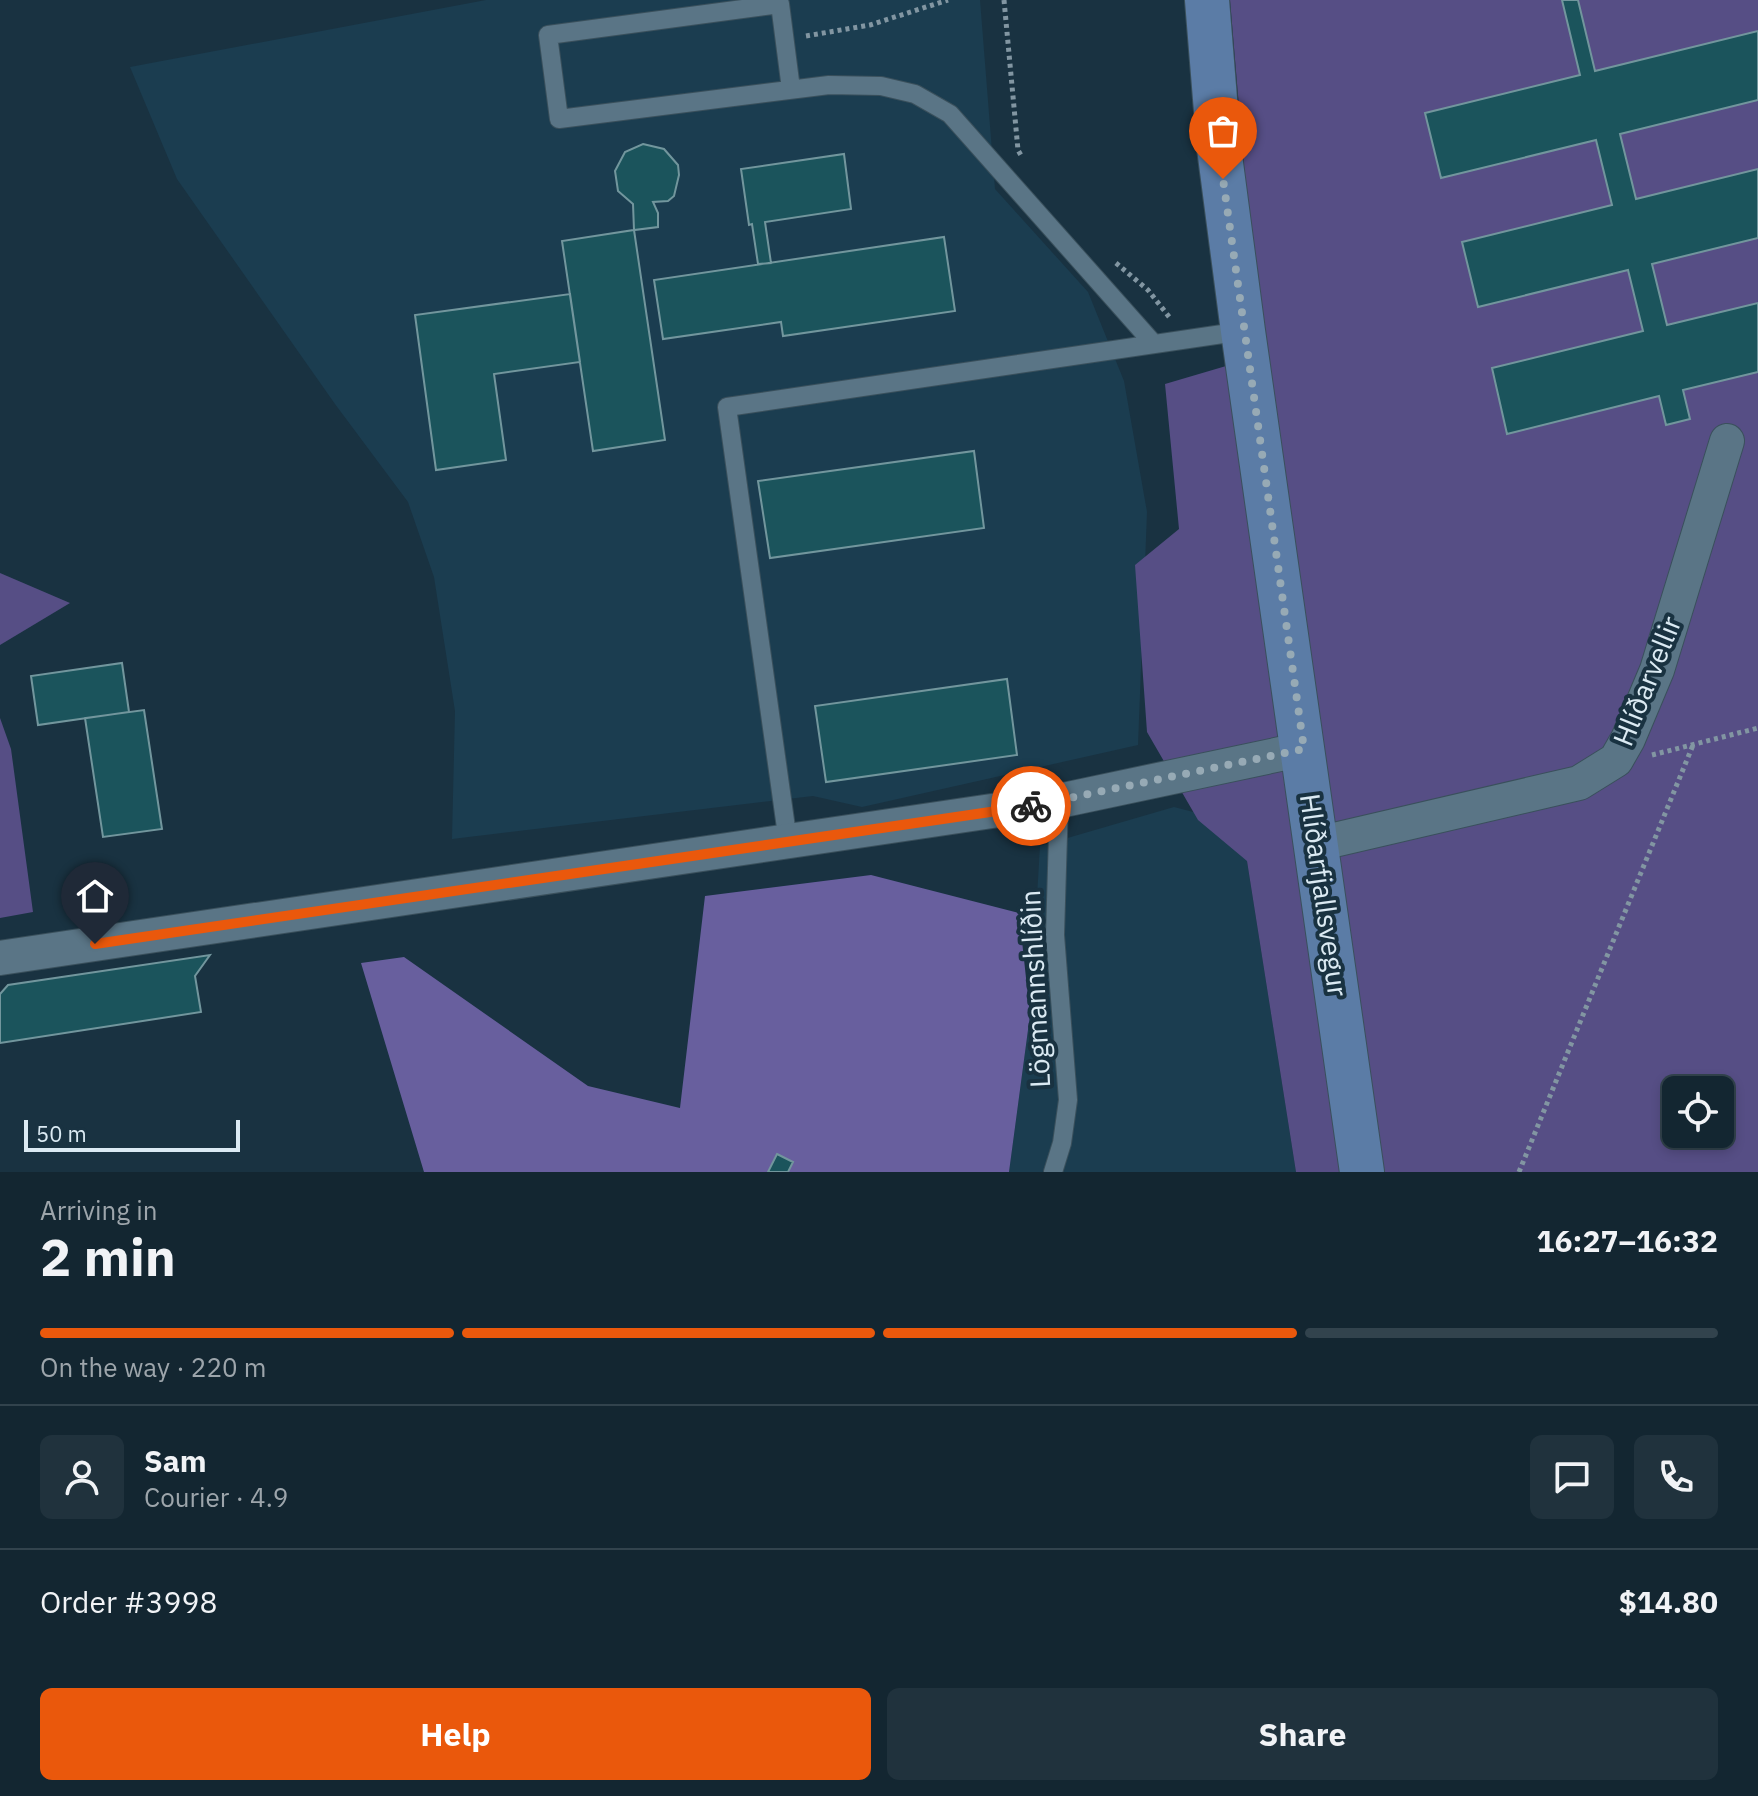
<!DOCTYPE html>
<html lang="en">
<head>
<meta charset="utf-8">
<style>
  :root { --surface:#132631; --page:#20323d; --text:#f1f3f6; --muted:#9da5ab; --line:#32434d; --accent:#ea580c }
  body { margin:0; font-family:"IBM Plex Sans",sans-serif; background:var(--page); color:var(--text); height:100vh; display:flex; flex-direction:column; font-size:30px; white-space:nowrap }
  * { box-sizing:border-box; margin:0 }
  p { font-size:26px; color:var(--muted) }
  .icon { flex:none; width:44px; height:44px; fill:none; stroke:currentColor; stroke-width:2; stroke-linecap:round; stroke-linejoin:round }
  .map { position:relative; height:1172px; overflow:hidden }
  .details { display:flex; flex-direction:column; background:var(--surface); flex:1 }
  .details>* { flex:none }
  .buttons { position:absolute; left:1662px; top:1076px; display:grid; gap:16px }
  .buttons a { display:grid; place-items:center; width:72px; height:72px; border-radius:12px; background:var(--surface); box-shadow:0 4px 12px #0003,0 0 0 2px var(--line); font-size:40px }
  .scale { position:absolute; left:24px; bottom:20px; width:216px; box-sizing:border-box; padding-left:8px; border:4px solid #dbeaf3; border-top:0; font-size:22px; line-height:28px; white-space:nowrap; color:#dbeaf3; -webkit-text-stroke:6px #193241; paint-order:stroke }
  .pin { position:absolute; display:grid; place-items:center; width:68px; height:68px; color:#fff; margin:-82px -34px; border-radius:50% 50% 50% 0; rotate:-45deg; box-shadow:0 0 8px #0007 }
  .pin .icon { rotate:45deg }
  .courier { position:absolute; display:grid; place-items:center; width:80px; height:80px; margin:-40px; border:6px solid #ea580c; border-radius:50%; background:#fff; color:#222; box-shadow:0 2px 10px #0007 }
  .overview em { font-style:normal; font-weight:800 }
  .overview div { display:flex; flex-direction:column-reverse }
  .overview { display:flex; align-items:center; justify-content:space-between; height:136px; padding:0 40px }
  h1 { font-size:52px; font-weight:800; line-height:60px }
  .bar { display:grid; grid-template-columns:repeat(4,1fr); gap:12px 8px; align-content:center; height:96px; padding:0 40px }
  .bar i { height:10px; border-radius:6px; background:var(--line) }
  .bar .current { background:var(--accent) }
  .bar p { grid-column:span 4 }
  .line { display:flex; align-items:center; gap:20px; padding:0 40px; border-top:2px solid var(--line) }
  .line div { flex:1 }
  .round { display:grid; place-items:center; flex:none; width:84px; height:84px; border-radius:12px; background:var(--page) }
  .primary-button { display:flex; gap:16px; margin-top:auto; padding:16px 40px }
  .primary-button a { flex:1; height:92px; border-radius:12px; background:var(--accent); color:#fff; font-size:32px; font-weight:800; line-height:92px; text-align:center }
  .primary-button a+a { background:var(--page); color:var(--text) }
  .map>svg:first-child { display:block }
  .built { fill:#1b3d50 }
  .green { fill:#564e85; fill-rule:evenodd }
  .forest { fill:#685f9e }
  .building { fill:#1b545c; stroke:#72969d; stroke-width:2 }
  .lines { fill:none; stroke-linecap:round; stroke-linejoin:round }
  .service-casing { stroke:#3a505c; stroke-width:20 }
  .minor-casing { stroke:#3a505c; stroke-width:36 }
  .secondary-casing { stroke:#3a505c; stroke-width:46 }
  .path { stroke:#8296a2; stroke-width:5; stroke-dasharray:4 4; stroke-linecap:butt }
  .service { stroke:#5a7586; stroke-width:18 }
  .minor { stroke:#5a7586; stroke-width:34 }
  .secondary { stroke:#5b7ca6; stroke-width:44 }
  .done { stroke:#97aab5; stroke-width:8; stroke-dasharray:0 14.4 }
  .route { stroke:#ea580c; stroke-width:10 }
  .labels { text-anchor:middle; stroke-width:8; stroke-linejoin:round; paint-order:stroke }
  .street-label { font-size:28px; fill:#dbeaf3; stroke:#193241 }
</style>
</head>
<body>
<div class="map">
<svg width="1758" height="1172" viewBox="0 0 1758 1172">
  <rect width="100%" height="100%" fill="#193241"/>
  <path class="built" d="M486 0H980L995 189 1088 292 1124 381 1147 512 1138 745 862 807 813 796 452 839 455 711 434 577 408 502 335 404 177 179 130 67Z
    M1174 807 1224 820 1250 846 1247 861 1296 1172H1009L1030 1015 1040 846Z"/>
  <path class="green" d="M1230 0H1758V1172H1296L1247 861 1198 820 1147 732 1135 565 1179 529 1165 384 1260 356ZM1676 1090H1720V1134H1676Z
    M0 573 70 603 0 645Z
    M0 718 11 749 33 912 0 918Z"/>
  <path class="forest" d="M871 875 1019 913 1030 1015 1009 1172H424L361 963 404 957 588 1086 680 1108 705 896Z"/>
  <path class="building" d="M1562 0H1578L1595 71 1758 31V100L1620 134 1636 199 1758 169V238L1652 264 1667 325 1758 303V372L1683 390 1690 419 1666 425 1659 396 1507 434 1492 368 1643 331 1628 270 1478 307 1462 242 1612 205 1596 140 1441 178 1425 113 1580 75Z
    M643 144 664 149 678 165 679 175 674 196 668 201 653 202 658 213V227L634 230 633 204 618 191 615 171 625 152Z
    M844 154 851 209 765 222 771 263 758 264 752 224 749 225 741 169Z
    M634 230 665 440 593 451 562 241Z
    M944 237 955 311 783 336 781 322 663 339 654 280Z
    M570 294 580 362 494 374 506 460 436 470 415 315Z
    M974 451 984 528 770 558 758 481Z
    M122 663 129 712 38 725 31 676Z
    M1007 679 1017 755 826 782 815 706Z
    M144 710 162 829 103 837 85 718Z
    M210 955 195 976 201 1012 0 1043V994L8 985Z
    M777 1154 793 1162 788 1172H768Z"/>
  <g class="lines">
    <defs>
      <path id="service" d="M791 89 780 4 548 35 559 119 829 85 881 86 915 94 950 114 1153 343
        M788 842 727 407 1243 331
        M1053 1172 1062 1143 1068 1100 1055 935 1059 801"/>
      <path id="minor" d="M1317 844 1579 783 1616 760 1628 739 1657 670 1727 441
        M0 958 1059 801 1304 749"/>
      <path id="secondary" d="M1207 0 1219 148 1243 331 1362 1172"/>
    </defs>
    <use href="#service" class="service-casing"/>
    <use href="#minor" class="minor-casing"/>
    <use href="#secondary" class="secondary-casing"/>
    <path class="path" d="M1004 0 1018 150 1022 157
      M806 36 870 25 948 0
      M1116 263 1148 290 1170 318
      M1652 755 1758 728
      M1519 1172 1693 745"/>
    <use href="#service" class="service"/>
    <use href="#minor" class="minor"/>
    <use href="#secondary" class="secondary"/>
  </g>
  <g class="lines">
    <path class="done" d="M1031 806 1304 749 1223 179"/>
    <path class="route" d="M95 944 1031 806"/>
  </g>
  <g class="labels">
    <g class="street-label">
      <text transform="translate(1647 681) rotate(-68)" y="10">Hlíðarvellir</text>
      <text transform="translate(1324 895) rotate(82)" y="10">Hlíðarfjallsvegur</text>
      <text transform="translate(1035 989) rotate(-93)" y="10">Lögmannshlíðin</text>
    </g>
  </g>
</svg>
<div class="buttons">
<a><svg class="icon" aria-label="locate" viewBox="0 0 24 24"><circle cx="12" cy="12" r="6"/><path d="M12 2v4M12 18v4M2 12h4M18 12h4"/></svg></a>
</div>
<div class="scale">50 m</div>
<div class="pin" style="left:1223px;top:179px;background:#ea580c"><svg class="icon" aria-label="bag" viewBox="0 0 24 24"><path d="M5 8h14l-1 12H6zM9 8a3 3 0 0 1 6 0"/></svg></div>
<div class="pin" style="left:95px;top:944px;background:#1f2937"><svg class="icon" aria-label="home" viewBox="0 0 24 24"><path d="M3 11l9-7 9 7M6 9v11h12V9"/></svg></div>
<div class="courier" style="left:1031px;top:806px"><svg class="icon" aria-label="bike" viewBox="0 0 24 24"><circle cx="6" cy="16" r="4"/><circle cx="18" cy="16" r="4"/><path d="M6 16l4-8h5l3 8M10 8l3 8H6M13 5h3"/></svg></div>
</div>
<section class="details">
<div class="overview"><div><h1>2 min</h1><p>Arriving in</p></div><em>16:27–16:32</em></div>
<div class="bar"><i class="current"></i><i class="current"></i><i class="current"></i><i></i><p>On the way · 220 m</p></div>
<div class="line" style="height:144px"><a class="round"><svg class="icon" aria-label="person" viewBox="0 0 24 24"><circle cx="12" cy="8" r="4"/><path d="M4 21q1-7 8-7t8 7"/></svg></a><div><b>Sam</b><p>Courier · 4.9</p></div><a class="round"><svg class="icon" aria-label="chat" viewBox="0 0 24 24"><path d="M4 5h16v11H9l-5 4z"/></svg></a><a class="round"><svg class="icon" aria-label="phone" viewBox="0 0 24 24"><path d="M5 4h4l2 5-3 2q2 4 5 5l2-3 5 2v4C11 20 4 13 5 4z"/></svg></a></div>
<div class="line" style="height:104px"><div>Order #3998</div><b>$14.80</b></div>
<div class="primary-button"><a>Help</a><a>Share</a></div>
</section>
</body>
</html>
